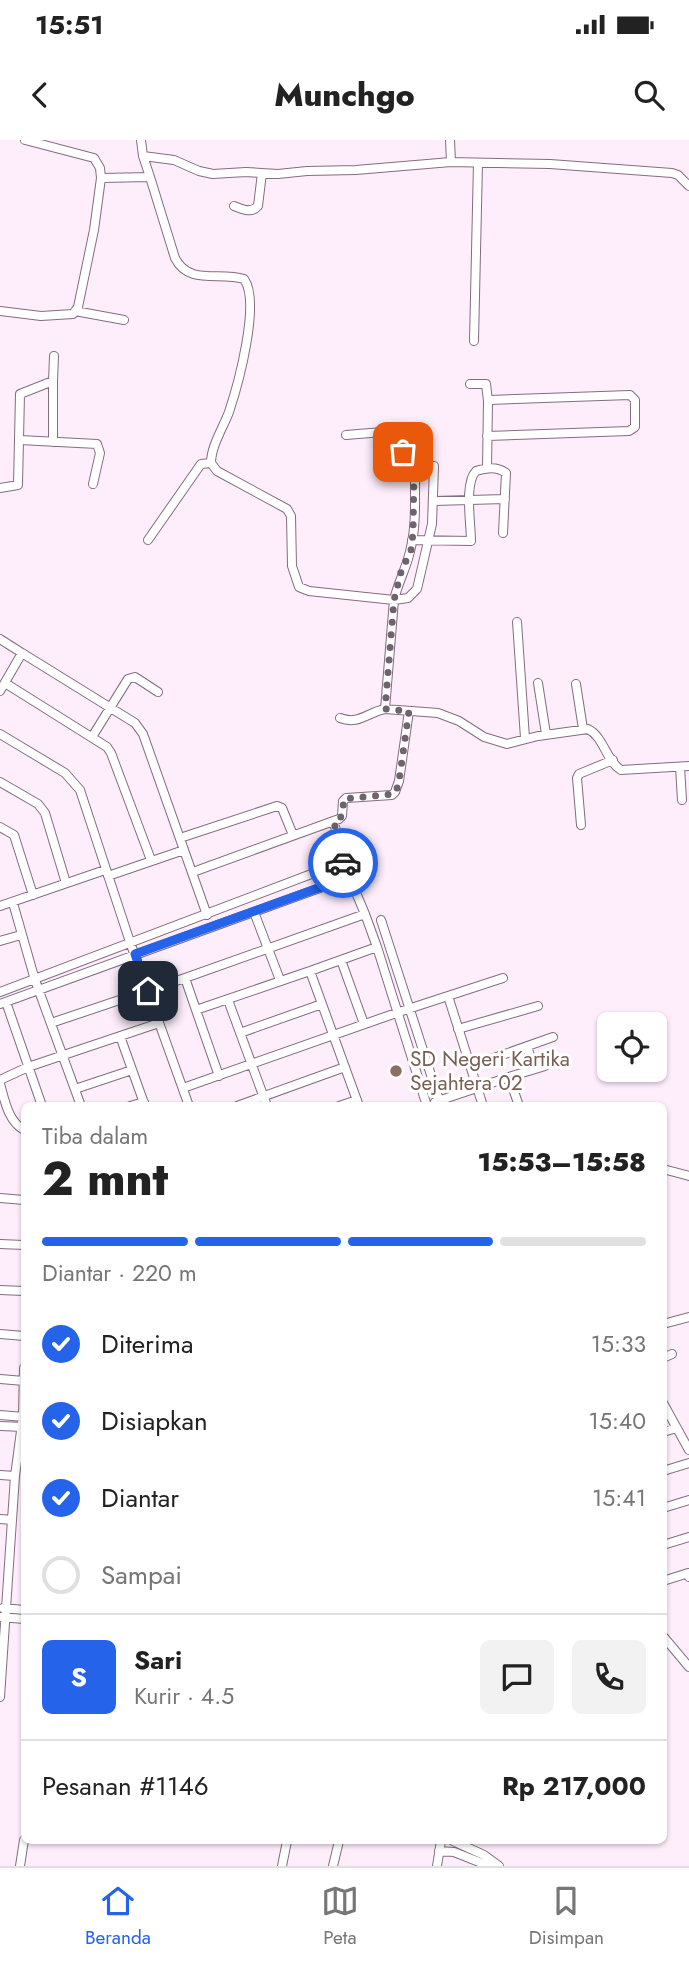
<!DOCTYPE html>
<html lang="id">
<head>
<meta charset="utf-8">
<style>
  :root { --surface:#fff; --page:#f2f2f2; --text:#222; --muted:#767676; --line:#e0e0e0; --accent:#2563eb }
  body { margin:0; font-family:Jost,sans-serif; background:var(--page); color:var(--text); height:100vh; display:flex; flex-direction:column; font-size:26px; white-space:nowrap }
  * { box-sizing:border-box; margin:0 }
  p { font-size:23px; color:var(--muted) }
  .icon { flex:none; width:38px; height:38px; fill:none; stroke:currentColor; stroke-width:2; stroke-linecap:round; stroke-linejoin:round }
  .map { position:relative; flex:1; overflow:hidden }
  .side { position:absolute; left:21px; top:962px; width:646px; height:742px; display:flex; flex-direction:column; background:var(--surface); border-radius:10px; box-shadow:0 2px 5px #0004 }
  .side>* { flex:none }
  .buttons { position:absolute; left:597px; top:872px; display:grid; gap:14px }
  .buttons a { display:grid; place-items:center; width:70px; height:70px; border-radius:10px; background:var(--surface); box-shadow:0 2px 5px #0004; font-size:35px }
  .pin { position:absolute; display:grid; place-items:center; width:60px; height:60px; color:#fff; margin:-30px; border-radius:14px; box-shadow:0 4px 10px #0006 }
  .courier { position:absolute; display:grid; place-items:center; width:70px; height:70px; margin:-35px; border:5px solid #2563eb; border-radius:50%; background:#fff; color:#222; box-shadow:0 2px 9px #0007 }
  .overview em { font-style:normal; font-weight:800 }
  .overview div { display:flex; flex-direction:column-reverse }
  .overview { display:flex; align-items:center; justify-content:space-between; height:119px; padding:0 21px }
  h1 { font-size:46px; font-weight:800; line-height:52px }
  .bar { display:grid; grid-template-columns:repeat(4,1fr); gap:10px 7px; align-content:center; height:84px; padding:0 21px }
  .bar i { height:9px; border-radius:5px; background:var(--line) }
  .bar .current { background:var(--accent) }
  .bar p { grid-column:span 4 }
  .line { display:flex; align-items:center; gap:18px; padding:0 21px; border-top:2px solid var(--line) }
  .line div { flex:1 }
  .round { display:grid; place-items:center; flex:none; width:74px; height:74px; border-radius:10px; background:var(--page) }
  ol { padding:0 21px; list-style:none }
  li { display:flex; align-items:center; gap:21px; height:77px }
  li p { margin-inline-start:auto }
  li .icon { padding:7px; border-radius:50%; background:var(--accent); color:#fff; stroke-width:4 }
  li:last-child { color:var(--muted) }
  li i { width:38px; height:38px; border:4px solid var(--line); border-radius:50% }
  .status { display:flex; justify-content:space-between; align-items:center; height:49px; padding:0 35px; background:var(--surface); direction:ltr }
  .status svg { height:19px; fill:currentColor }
  header { display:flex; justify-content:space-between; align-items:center; height:91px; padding:0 21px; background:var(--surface); font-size:32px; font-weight:800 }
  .menu { display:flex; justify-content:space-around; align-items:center; height:98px; border-top:2px solid var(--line); background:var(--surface); font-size:19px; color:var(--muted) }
  .menu a { display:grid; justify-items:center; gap:4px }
  .menu .current { color:var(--accent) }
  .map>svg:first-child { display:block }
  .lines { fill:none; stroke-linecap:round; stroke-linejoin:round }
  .street-casing { stroke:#846c82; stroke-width:10 }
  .street { stroke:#fff; stroke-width:8 }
  .done { stroke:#6e636e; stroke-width:7; stroke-dasharray:0 12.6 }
  .route { stroke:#2563eb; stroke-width:9 }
  .education-dot { fill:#8d6e63; stroke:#fff; stroke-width:2.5 }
  .labels { text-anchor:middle; stroke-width:6; stroke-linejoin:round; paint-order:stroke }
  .education-label { font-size:21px; fill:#785e54; stroke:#fff; text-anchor:start }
</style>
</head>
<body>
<div class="status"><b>15:51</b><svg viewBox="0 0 49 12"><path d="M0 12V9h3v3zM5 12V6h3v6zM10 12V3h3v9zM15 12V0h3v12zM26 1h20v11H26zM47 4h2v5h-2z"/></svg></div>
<header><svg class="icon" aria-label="back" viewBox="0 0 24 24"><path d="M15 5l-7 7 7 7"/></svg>Munchgo<svg class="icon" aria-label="search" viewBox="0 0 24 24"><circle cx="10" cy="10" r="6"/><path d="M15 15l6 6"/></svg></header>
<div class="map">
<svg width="689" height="1726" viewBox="0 0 689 1726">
  <rect width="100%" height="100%" fill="#feeefc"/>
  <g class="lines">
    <defs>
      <path id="street" d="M25 0 94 18 100 28 101 38
        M450 0 451 22
        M143 16 174 20 199 31 213 34 246 32 278 34 307 31 356 30 451 22 550 24 672 33 678 35 689 46
        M150 37 175 118C189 146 220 131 244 139 261 162 238 245 229 272 223 288 211 306 211 323L217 331 287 369 291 376 292 426 299 447 309 451 394 460 385 569 438 573 459 581 484 597 507 604 538 596 588 589C604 597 606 621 621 630L689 626
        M234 66C242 69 251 74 258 66L262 33
        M0 171 41 176 73 174 78 167 94 90 101 38 150 37 143 16 141 0
        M75 171 124 180
        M474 201 478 23
        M470 244H486L488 261
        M346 295 395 291 406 299C398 314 414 325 415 340 415 362 416 386 411 407 408 425 398 442 394 460L408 458 417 449 432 384 434 326
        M20 300 97 304 100 313 93 344
        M53 302V241
        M487 328 488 262 490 260 630 255 635 260V287L629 291 487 296
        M0 348 18 345 20 254 53 241 54 216
        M434 361 505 359
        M148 400 201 324 211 323
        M412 400 471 401C471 384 464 343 476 331 485 328 497 326 506 333L503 393
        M517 482 525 598
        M0 499 22 513
        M5 543 107 607 111 613 151 720
        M538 543 546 594
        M576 544 583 589
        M0 551 22 513 135 583 143 594 184 710
        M340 578C359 585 366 573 385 569
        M0 594 65 633 80 650 130 802 189 966
        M92 597 128 539 135 537 158 552
        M680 627 682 660
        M0 642 38 664 45 673 66 743
        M334 682 343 722 365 774
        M581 685 577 638 579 634 613 620
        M0 687 14 695 33 755
        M180 698 277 666 282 668 293 695
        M193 732 339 679 342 676 343 661 346 658 392 655 395 652 399 641 409 571
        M108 736 184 710 207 775
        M13 763 35 840 81 966
        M0 766 105 730
        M254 772 280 840
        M381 780 441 966
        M0 801 21 795
        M341 820 364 884
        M310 831 377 807
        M185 838 196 870 310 831 359 966
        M0 852 343 722
        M448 856 483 966
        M228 860 267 966
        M6 862 42 966
        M0 864 350 737
        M196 870 219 936
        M51 883 185 838 365 774 377 807 427 966
        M458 889 538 866
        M240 893 322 864
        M120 896 145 966
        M527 906 534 929
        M471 926 553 897
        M509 937 545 926
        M0 940 28 927 159 883
        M0 944C5 961 8 981 24 990
        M183 948 399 872 503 838
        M75 949 132 930
        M435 962 509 937 519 966
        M130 966 144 962
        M237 966 345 927
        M339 966 357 960
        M663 1029 689 1036
        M0 1058 24 1060
        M0 1104 24 1105
        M0 1150 24 1151
        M663 1184 689 1177
        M0 1194 24 1196
        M663 1218 672 1214
        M0 1239 24 1241
        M663 1263 689 1310
        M0 1275 24 1277
        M0 1286 24 1287
        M663 1292 677 1288
        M663 1331 689 1323
        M0 1335 15 1336 23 1276 24 1228
        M663 1368 689 1360
        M0 1379 12 1380 0 1557
        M12 1380 15 1336
        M663 1405 689 1397
        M663 1441 688 1433 689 1437
        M3 1468 24 1470
        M0 1477 24 1479
        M663 1496 689 1527
        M453 1701 484 1715 499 1726
        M439 1711 454 1712 489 1726
        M20 1726 24 1700
        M282 1726 287 1701
        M333 1726 339 1701
        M437 1726 441 1701"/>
    </defs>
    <use href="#street" class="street-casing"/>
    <use href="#street" class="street"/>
  </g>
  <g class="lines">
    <path class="done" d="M343 723 334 682 342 676 344 659 392 654 396 652 399 641 409 571 385 569 394 460 401 432 411 410 413 393 414 331 403 312"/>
    <path class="route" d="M148 851 135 814 349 737 343 723"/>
  </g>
  <circle class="education-dot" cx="396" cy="931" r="7"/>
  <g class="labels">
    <g class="education-label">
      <text x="410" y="926">SD Negeri Kartika<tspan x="410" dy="24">Sejahtera 02</tspan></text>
    </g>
  </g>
</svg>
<div class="buttons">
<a><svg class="icon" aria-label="locate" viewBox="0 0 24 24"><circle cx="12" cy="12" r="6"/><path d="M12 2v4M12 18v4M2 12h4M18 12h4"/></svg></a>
</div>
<div class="pin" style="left:403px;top:312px;background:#ea580c"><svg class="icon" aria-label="bag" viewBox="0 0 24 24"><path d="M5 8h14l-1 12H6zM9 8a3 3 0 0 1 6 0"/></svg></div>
<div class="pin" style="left:148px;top:851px;background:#1f2937"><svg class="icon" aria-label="home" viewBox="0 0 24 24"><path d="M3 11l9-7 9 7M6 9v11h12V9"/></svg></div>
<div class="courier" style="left:343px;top:723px"><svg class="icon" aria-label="car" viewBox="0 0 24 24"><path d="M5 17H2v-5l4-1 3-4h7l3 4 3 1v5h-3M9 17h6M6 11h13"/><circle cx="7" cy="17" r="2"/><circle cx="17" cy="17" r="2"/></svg></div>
<section class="side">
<div class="overview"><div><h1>2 mnt</h1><p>Tiba dalam</p></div><em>15:53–15:58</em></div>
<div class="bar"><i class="current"></i><i class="current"></i><i class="current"></i><i></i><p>Diantar · 220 m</p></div>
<ol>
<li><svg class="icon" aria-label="check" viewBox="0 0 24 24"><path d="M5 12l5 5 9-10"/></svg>Diterima<p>15:33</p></li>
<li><svg class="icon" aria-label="check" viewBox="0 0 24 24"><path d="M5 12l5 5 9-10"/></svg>Disiapkan<p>15:40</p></li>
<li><svg class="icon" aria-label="check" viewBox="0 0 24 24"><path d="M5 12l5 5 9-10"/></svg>Diantar<p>15:41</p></li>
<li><i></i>Sampai</li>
</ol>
<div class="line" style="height:126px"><b class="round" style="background:var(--accent);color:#fff">S</b><div><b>Sari</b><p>Kurir · 4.5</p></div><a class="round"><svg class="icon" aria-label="chat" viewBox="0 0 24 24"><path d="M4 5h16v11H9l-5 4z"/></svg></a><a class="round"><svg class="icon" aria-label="phone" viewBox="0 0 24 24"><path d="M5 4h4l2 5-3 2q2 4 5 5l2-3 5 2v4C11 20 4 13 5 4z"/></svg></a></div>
<div class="line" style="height:91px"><div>Pesanan #1146</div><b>Rp 217,000</b></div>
</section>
</div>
<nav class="menu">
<a class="current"><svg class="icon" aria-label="home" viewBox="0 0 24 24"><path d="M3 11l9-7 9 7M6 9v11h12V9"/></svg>Beranda</a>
<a><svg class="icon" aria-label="map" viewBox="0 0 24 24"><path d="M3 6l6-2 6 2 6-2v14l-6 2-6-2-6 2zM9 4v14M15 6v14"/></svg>Peta</a>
<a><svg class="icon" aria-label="saved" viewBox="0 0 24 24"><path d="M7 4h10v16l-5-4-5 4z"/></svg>Disimpan</a>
</nav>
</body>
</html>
